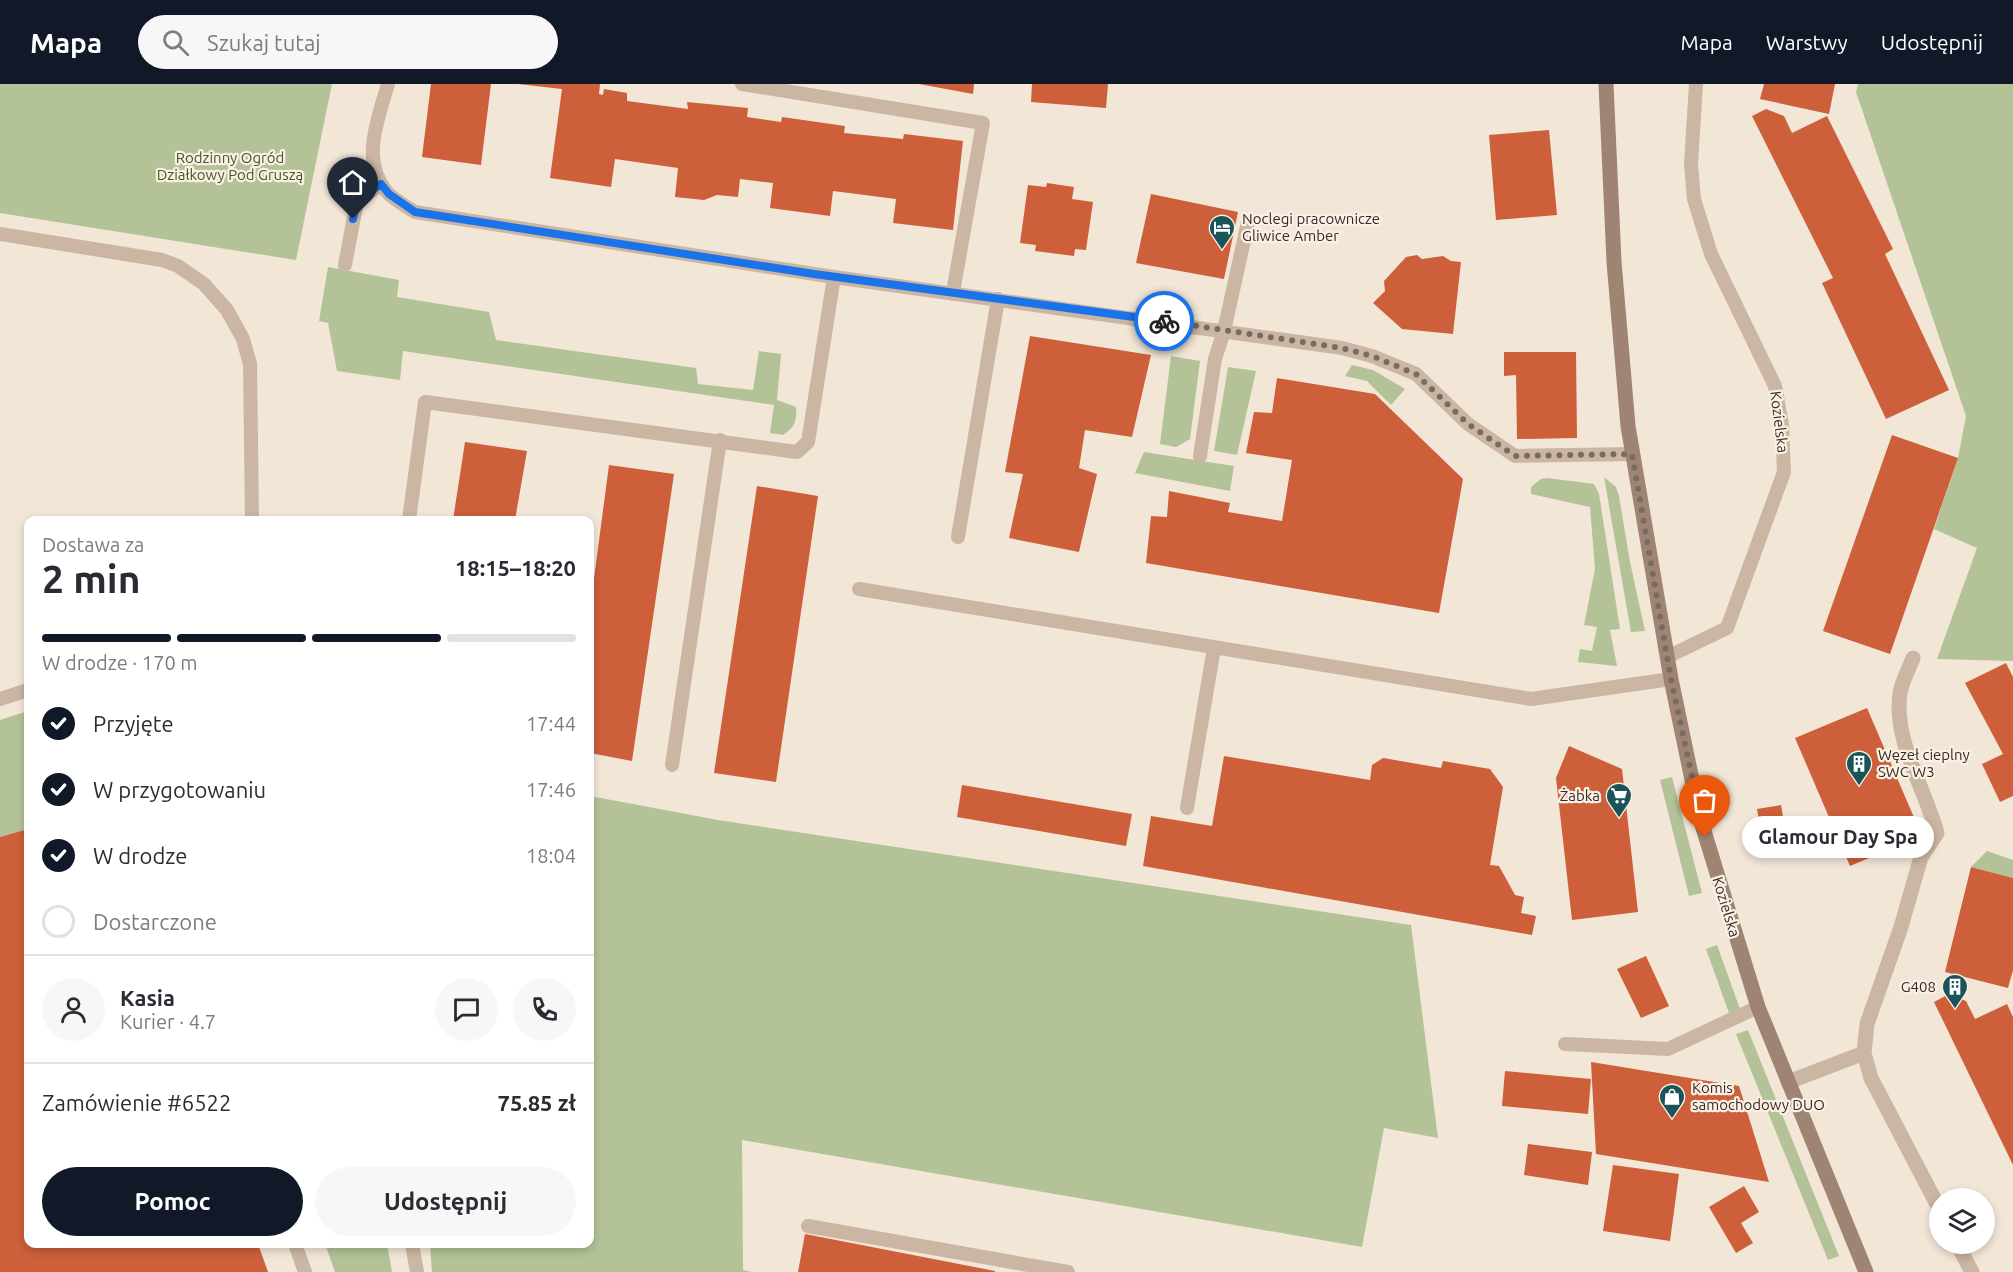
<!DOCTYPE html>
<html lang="pl">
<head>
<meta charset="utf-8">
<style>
  :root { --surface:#fff; --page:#f7f7f7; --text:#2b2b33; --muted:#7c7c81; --line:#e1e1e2; --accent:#111827 }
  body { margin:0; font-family:Ubuntu,sans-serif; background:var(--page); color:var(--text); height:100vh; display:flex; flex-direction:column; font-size:22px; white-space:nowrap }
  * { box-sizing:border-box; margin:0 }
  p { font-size:20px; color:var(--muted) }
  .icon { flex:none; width:33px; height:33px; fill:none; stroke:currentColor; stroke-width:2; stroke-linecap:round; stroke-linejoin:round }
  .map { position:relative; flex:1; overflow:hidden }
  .drawer { position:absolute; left:24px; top:432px; width:570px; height:732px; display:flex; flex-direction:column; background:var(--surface); border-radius:12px; box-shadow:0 3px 9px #0003 }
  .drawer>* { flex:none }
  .tools { position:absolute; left:1929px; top:1104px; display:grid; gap:12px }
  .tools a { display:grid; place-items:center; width:66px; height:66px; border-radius:50%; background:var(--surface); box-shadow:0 3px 9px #0003; font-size:30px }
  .pin { position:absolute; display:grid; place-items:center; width:51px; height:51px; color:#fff; margin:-62px -26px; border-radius:50% 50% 50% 0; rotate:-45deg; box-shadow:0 0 6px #0007 }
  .pin .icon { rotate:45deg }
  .courier { position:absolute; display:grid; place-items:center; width:60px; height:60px; margin:-30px; border:4px solid #1a73e8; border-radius:50%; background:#fff; color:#222; box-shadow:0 2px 8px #0007 }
  .bubble { position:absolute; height:42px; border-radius:21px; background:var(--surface); box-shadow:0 3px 9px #0003; font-size:20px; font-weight:600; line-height:42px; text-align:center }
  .head em { font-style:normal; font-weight:600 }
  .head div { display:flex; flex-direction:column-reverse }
  .head { display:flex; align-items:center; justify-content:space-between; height:102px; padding:0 18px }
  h1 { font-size:39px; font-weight:600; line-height:45px }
  .bar { display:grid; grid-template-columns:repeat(4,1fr); gap:9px 6px; align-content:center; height:72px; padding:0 18px }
  .bar i { height:8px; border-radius:4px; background:var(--line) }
  .bar .selected { background:var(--accent) }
  .bar p { grid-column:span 4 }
  .line { display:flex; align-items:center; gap:15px; padding:0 18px; border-top:2px solid var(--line) }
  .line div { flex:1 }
  .round { display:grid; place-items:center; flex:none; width:63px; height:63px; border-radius:32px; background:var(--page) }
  ol { padding:0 18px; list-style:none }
  li { display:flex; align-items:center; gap:18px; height:66px }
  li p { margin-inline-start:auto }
  li .icon { padding:6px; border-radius:50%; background:var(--accent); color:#fff; stroke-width:4 }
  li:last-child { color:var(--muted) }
  li i { width:33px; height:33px; border:3px solid var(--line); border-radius:50% }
  .cta { display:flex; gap:12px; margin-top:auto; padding:12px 18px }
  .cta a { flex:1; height:69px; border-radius:36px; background:var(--accent); color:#fff; font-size:24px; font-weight:600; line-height:69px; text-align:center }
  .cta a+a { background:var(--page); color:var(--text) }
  header { display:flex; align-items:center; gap:36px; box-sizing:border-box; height:84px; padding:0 30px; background:var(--accent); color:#fff }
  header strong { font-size:28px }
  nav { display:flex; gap:33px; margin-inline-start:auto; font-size:21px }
  .search { width:420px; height:54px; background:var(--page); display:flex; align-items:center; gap:15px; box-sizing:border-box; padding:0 21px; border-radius:33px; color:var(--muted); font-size:22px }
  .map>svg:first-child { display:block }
  .green { fill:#b3c297 }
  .building { fill:#cd5f3a }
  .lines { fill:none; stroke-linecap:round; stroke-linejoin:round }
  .lane { stroke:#cbb5a3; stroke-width:14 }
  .street { stroke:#cbb5a3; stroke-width:15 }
  .secondary { stroke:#9f8474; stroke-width:15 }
  .done { stroke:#776c63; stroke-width:6; stroke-dasharray:0 10.8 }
  .route { stroke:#1a73e8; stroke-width:8 }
  .labels { text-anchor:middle; stroke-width:4.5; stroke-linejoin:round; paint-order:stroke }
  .park-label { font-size:15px; fill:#445528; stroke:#faf0e4 }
  .poi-label { font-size:15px; fill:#352b25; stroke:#faf0e4; text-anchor:start }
  .street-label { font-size:15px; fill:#352b25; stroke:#faf0e4 }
</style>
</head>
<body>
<header>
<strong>Mapa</strong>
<div class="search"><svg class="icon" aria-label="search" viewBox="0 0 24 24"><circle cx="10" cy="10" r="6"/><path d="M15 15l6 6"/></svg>Szukaj tutaj</div>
<nav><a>Mapa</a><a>Warstwy</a><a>Udostępnij</a></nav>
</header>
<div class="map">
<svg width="2013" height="1188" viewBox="0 0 2013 1188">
  <rect width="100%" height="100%" fill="#f2e6d7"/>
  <path class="green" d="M0 0H332L296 176 0 129Z
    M1858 0H2013V577L1937 575 1977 464 1934 445 1958 374 1966 332 1856 8Z
    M328 183 399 196 397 213 489 228 496 256 696 284 698 300 753 306 759 267 781 270 777 316 796 323C797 337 795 343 783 351L770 349 774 321 403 267 400 296 337 287 328 239 319 237Z
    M1171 272 1200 277 1190 355 1176 363 1160 360Z
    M1352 281 1373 286 1405 305 1391 321 1367 297 1345 292Z
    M1228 283 1256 287 1237 371 1214 367Z
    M1144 368 1234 382 1230 407 1135 389Z
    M1604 393 1616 403 1619 412 1630 478 1645 547 1631 548Z
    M1547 394 1594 400 1599 410 1620 545 1610 546 1617 582 1578 578 1580 565 1592 567 1597 543 1584 541 1595 485 1590 423 1531 410V403L1541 395Z
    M28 627V745L0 753V636Z
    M1672 693 1702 809 1689 812 1660 696Z
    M590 712 718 736 1411 841 1438 1054 1384 1044 1362 1163 742 1056 743 1186 752 1188H432L430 1160H590Z
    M1987 767 2013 776V794L1971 783Z
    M1717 861 1740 925 1729 929 1706 865Z
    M1748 946 1839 1172 1828 1176 1736 950Z
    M325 1160H387L392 1188H335Z"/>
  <path class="building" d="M431 0H491L481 81 422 73Z
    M518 0H600L599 10 603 11 604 5 627 9V17L688 25 687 18 748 24 747 33 781 38 782 33 845 42 844 49 903 55 904 50 963 57 953 146 893 139 896 115 833 107 830 132 770 124 773 99 740 95 738 113 717 111 704 116 675 113 678 84 615 75 611 103 550 94 562 5Z
    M919 0H974L973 10Z
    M1032 0H1108L1106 24 1031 18Z
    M1764 0H1835L1829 30 1760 15Z
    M1766 25 1784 32 1792 49 1827 32 1893 165 1885 170 1949 306 1886 335 1822 199 1833 194 1752 32Z
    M1549 46 1557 131 1496 136 1489 51Z
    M1047 99 1074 103 1072 115 1093 118 1086 166 1075 165 1074 172 1035 167 1036 161 1020 159 1028 101 1046 103Z
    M1151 110 1238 128 1224 195 1136 179Z
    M1417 171 1422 175 1443 172 1451 177 1461 178 1453 250 1402 245 1373 219 1385 207 1384 197 1406 173Z
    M1030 252 1151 271 1132 353 1085 346 1079 384 1097 390 1079 468 1009 454 1023 390 1005 388Z
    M1504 268H1576L1577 354 1517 355 1516 291 1504 292Z
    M1277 294 1375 310 1463 395 1439 529 1146 479 1151 432 1167 433 1169 407 1230 419 1228 428 1282 437 1292 376 1246 369 1254 328 1272 329Z
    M1892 351 1958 374 1890 570 1823 547Z
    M465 358 527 367 515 436H453Z
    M609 381 674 390 632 677 590 669V525Z
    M757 402 818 412 776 698 714 689Z
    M2006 579 2013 593V712L2000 718 1982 680 2003 670 1965 599Z
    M1867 624 1922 752 1850 782 1795 654Z
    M1569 662 1622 685 1638 828 1572 836 1556 694Z
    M1224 672 1370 696 1372 681 1383 674 1441 684 1443 677 1490 685 1503 703 1490 781 1499 782 1515 811 1524 813 1521 829 1536 832 1532 851 1143 782 1151 732 1212 742Z
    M962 701 1132 730 1126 762 957 733Z
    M1781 721 1787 756 1763 760 1757 725Z
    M28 745V1160H258L268 1188H0V753Z
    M1971 783 2013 794V886L2008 904 1945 888Z
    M1646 872 1669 922 1641 934 1617 885Z
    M1949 910 1966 917 1975 935 2007 920 2013 933V1081L1934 918Z
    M1591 978 1739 1002 1769 1098 1596 1070Z
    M1505 987 1591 995 1588 1030 1502 1022Z
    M1528 1060 1592 1068 1588 1101 1524 1091Z
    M1613 1081 1679 1090 1670 1157 1603 1147Z
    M1744 1102 1759 1128 1741 1139 1753 1159 1736 1169 1709 1123Z
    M805 1150 995 1187V1188H798Z"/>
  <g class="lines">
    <path class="lane" d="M388 0C378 36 360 76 387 108 394 116 406 122 415 128L834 193 1342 264 1372 272 1416 290 1468 340 1515 372 1632 370
      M742 0 983 39 953 208
      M0 150 162 176 178 182 204 200 227 226 243 255 250 280 252 436
      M345 181 357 117 381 100
      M1200 372 1215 275 1224 247 1248 138
      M409 436 425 318 797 368 808 358 834 193
      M958 453 998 215
      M859 505 1531 615 1671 595
      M1667 573 1727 544 1784 388 1782 341 1775 302 1711 170 1694 115 1691 80 1696 0
      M0 615 28 606
      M672 681 720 356
      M1187 724 1214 564
      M1565 960 1668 965 1758 923
      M808 1142 1068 1188
      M295 1160 305 1188
      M412 1160 417 1188"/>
    <path class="street" d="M1864 969 1871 994 1940 1126
      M1788 998 1864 969 1867 940 1901 843 1921 773 1937 749C1925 704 1893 656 1900 609 1902 597 1909 585 1913 574
      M1957 1160 1972 1188"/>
    <path class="secondary" d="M1606 0 1614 178 1628 342 1671 595 1700 734 1758 923 1866 1188"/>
  </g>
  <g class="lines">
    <path class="done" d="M1164 237 1342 264 1372 272 1416 290 1468 340 1515 372 1632 370 1671 595 1705 753"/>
    <path class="route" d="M353 135 357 117 381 100 389 110 415 128 814 190 1164 237"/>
  </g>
  <defs>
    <symbol id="hotel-pin" viewBox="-11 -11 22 30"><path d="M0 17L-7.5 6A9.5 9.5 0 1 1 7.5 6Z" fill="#195459" stroke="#faf0e4"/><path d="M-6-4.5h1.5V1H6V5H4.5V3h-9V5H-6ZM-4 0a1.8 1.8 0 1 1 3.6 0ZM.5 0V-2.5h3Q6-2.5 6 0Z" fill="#fff"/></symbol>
    <symbol id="building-pin" viewBox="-11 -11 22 30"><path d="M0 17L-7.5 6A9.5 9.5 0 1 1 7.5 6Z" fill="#195459" stroke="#faf0e4"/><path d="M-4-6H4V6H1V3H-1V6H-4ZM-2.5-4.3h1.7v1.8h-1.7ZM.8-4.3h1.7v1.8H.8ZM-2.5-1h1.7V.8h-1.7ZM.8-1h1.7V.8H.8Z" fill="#fff"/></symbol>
    <symbol id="supermarket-pin" viewBox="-11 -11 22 30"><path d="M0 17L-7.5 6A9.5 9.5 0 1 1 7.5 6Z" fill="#195459" stroke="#faf0e4"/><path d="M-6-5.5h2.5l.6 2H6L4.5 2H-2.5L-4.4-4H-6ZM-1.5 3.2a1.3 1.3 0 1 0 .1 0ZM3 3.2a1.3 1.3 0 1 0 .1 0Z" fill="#fff"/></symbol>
    <symbol id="shop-pin" viewBox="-11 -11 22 30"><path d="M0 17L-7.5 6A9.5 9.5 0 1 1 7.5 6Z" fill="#195459" stroke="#faf0e4"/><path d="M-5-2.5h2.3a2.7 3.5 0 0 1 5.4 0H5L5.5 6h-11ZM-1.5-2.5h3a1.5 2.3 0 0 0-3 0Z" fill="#fff"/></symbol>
  </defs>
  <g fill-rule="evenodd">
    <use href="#hotel-pin" x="1207" y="129" width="30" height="40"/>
    <use href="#building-pin" x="1844" y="665" width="30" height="40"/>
    <use href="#supermarket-pin" x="1604" y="697" width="30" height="40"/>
    <use href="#building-pin" x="1940" y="888" width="30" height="40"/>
    <use href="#shop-pin" x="1657" y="998" width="30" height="40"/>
  </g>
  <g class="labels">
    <g class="park-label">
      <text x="230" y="79">Rodzinny Ogród<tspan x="230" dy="17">Działkowy Pod Gruszą</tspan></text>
    </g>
    <g class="poi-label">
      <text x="1242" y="140">Noclegi pracownicze<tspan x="1242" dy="17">Gliwice Amber</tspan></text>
      <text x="1878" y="676">Węzeł cieplny<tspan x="1878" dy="17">SWC W3</tspan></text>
      <text x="1600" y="717" text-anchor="end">Żabka</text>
      <text x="1936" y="908" text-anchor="end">G408</text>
      <text x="1692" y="1009">Komis<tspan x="1692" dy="17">samochodowy DUO</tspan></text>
    </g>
    <g class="street-label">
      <text transform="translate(1779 338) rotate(83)" y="5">Kozielska</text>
      <text transform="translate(1726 823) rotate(73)" y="5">Kozielska</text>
    </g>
  </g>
</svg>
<div class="tools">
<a><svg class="icon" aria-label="layers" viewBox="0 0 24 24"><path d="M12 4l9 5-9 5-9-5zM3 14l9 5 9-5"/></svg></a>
</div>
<div class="pin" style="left:1705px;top:753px;background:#ea580c"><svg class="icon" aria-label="bag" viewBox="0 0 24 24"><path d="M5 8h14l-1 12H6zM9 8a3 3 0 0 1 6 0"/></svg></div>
<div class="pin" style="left:353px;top:135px;background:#1f2937"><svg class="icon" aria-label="home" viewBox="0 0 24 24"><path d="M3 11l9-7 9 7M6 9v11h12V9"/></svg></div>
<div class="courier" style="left:1164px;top:237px"><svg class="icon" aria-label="bike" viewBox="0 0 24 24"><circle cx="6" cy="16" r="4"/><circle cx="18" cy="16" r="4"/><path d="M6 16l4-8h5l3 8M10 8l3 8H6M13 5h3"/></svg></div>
<div class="bubble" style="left:1742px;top:732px;width:192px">Glamour Day Spa</div>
<section class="drawer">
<div class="head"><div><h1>2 min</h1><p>Dostawa za</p></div><em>18:15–18:20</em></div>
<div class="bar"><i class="selected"></i><i class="selected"></i><i class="selected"></i><i></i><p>W drodze · 170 m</p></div>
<ol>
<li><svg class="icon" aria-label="check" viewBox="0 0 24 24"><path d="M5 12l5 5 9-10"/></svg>Przyjęte<p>17:44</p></li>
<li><svg class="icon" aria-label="check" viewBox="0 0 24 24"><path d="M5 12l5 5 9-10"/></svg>W przygotowaniu<p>17:46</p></li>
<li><svg class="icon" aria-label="check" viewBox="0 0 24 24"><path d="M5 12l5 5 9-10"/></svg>W drodze<p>18:04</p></li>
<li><i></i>Dostarczone</li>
</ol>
<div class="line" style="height:108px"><a class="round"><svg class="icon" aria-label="person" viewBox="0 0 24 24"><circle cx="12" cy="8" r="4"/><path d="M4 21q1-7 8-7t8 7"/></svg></a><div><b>Kasia</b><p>Kurier · 4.7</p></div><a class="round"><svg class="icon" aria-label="chat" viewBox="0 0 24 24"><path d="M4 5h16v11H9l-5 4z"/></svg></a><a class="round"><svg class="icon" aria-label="phone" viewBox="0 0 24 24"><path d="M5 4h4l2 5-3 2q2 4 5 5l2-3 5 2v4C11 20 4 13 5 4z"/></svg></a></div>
<div class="line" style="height:78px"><div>Zamówienie #6522</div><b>75.85 zł</b></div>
<div class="cta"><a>Pomoc</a><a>Udostępnij</a></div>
</section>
</div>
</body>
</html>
